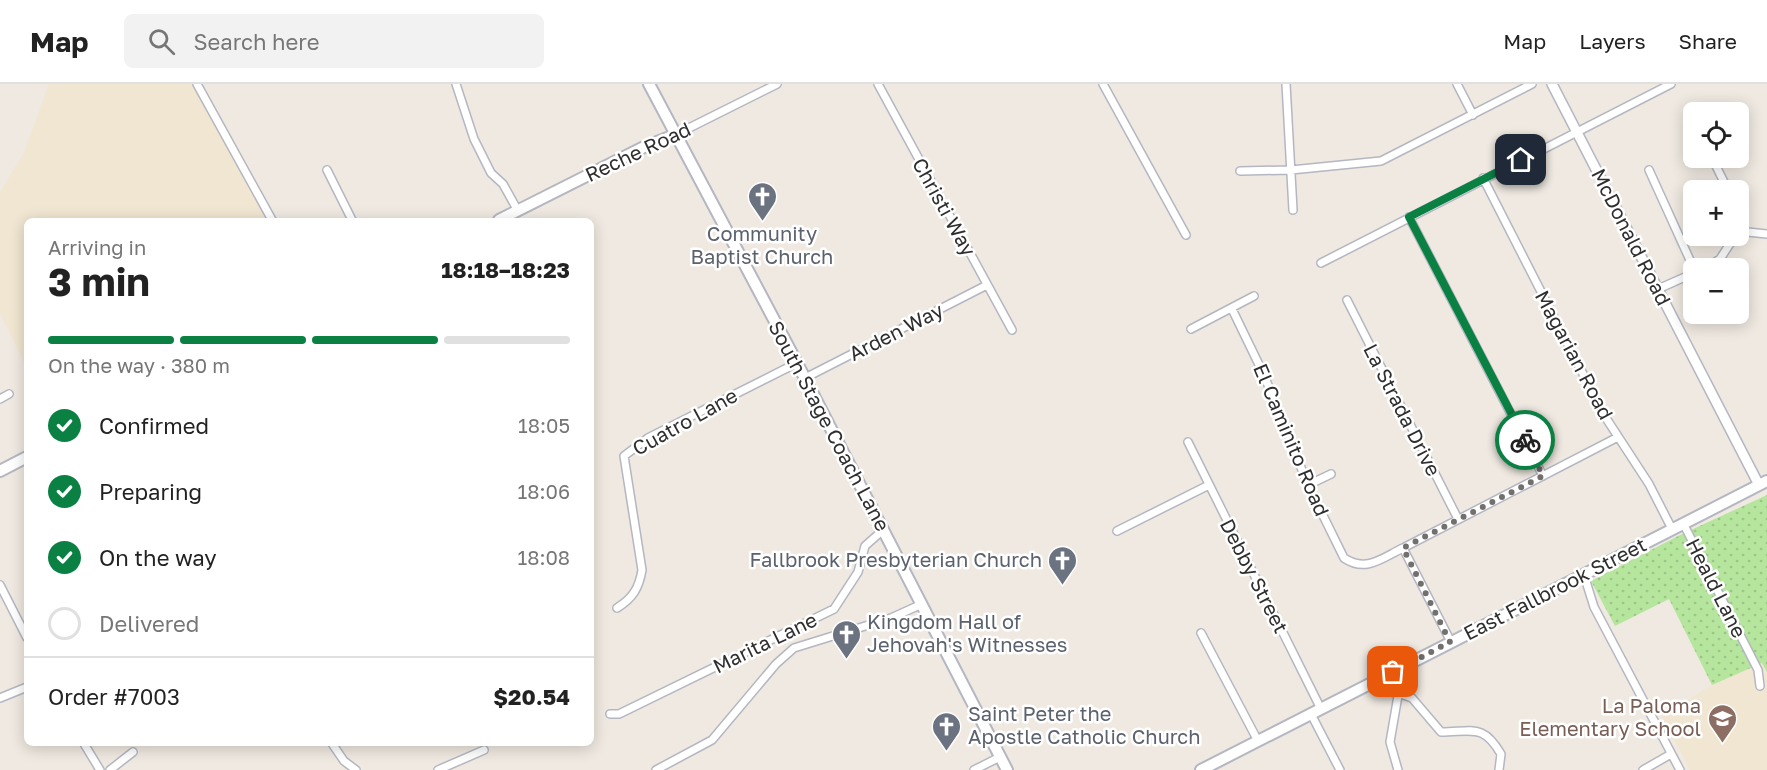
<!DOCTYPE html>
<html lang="en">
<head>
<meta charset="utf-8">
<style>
  :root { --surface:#fff; --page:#f2f2f2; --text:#222; --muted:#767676; --line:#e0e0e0; --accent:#0b8043 }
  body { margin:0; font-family:"Golos Text",sans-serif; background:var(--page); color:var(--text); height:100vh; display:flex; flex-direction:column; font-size:22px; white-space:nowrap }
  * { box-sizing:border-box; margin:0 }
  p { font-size:20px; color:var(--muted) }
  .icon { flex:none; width:33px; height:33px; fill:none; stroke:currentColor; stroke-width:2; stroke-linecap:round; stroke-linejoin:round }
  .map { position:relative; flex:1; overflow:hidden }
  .drawer { position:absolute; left:24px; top:134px; width:570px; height:528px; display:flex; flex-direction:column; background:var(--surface); border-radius:9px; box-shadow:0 3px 15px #0003 }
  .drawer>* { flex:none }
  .fabs { position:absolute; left:1683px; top:18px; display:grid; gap:12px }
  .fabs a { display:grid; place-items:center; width:66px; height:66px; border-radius:9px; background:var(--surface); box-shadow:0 3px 15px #0003; font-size:30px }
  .pin { position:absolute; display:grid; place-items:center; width:51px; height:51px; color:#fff; margin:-26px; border-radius:12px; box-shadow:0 3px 9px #0006 }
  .courier { position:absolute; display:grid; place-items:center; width:60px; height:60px; margin:-30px; border:4px solid #0b8043; border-radius:50%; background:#fff; color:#222; box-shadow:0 2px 8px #0007 }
  .head em { font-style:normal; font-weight:700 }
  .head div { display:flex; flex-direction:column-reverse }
  .head { display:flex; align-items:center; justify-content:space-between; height:102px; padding:0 24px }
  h1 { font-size:39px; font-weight:700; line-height:45px }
  .bar { display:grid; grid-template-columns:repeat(4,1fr); gap:9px 6px; align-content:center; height:72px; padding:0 24px }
  .bar i { height:8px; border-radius:4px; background:var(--line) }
  .bar .on { background:var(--accent) }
  .bar p { grid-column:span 4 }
  .line { display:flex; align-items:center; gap:15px; padding:0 24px; border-top:2px solid var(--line) }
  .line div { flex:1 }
  ol { padding:0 24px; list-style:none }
  li { display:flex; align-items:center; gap:18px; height:66px }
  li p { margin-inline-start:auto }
  li .icon { padding:6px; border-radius:50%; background:var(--accent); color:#fff; stroke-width:4 }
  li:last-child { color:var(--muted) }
  li i { width:33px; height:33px; border:3px solid var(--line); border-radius:50% }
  header { display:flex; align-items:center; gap:36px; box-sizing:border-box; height:84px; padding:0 30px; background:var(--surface); border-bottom:2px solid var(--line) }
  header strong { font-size:28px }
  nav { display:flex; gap:33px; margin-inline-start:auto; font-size:21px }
  .search { width:420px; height:54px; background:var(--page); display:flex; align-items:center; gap:15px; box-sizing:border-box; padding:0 21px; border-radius:9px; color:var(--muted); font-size:22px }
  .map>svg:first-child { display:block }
  .education { fill:#f0e6d1 }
  .park { fill:url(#park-dots) }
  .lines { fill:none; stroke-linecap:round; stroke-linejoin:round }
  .minor-casing { stroke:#b4b7c1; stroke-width:10 }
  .tertiary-casing { stroke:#b4b7c1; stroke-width:12 }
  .secondary-casing { stroke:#b4b7c1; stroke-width:14 }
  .minor { stroke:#fff; stroke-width:7 }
  .tertiary { stroke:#fff; stroke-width:9 }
  .secondary { stroke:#fff; stroke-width:10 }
  .done { stroke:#726f6d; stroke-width:6; stroke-dasharray:0 10.8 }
  .route { stroke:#0b8043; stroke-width:8 }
  .labels { text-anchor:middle; stroke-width:5; stroke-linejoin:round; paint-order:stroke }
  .street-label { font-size:20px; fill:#2e2e2e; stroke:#fff }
  .worship-label { font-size:20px; fill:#5b616d; stroke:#fff; text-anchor:start }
  .education-label { font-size:20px; fill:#785e54; stroke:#fff; text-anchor:end }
</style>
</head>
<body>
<header>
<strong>Map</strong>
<div class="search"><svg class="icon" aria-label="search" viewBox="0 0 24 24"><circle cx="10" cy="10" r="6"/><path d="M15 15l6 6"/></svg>Search here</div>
<nav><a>Map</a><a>Layers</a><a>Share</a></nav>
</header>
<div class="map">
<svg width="1767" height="686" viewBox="0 0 1767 686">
  <defs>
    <pattern id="park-dots" width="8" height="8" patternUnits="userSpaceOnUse" patternTransform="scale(1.5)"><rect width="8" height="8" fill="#b6e59e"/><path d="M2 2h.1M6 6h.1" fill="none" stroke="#9dc588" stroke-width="1.8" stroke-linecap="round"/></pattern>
  </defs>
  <rect width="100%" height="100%" fill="#efe9e1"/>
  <path class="education" d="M49 0H193L268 136H27V285L0 229V108L24 69Z
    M1763 579 1767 588V686H1690L1662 632 1712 601Z"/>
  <path class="park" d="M1767 411V588L1762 579 1712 601 1669 515 1615 542 1591 497 1680 451Z"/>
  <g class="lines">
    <defs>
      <path id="minor" d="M197 0 272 136
        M456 0 474 55 491 89 503 100 518 127
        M878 0 1012 246
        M1103 0 1186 151
        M1286 0 1293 126
        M1457 0 1473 31
        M675 51 777 0
        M1712 74 1728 106
        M327 86 352 136
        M1649 86 1694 185
        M1240 87 1291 86 1381 77 1532 0
        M1483 94 1604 331 1649 400 1672 445
        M1409 133 1543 392
        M1738 147 1767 150
        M1321 179 1671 0
        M1706 184 1720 175 1735 152
        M1658 205 1694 189
        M1347 216 1458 435
        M1232 225 1264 291 1308 401 1344 474C1366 489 1382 474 1403 464L1618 353
        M1191 245 1254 212
        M805 294 987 201
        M0 315 9 310
        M1188 358 1321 625
        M1308 401 1331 390
        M1683 439 1758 586 1760 602
        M1117 447 1209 401
        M1403 464 1451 558
        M1584 491 1594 523 1680 686
        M0 501 27 554
        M617 524C633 514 639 504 642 486L624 372 648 354 797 279
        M1201 549 1258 657
        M1393 588 1399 606 1390 658 1398 686
        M1398 609 1412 614 1441 648C1472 648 1483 639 1501 670L1499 686
        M0 614 27 603
        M610 630H619L834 525 858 488 865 462 883 446
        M1311 630 1340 686
        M83 658 100 686
        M331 658 344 677 356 686
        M110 686 133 668
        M438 686 484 666
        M656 686 712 656 776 580 794 564 891 534 922 520
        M974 686 1000 673
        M1643 686 1671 670"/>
      <path id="tertiary" d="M1552 0 1759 401"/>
      <path id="secondary" d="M649 0 797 279 1007 686
        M499 136 644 63 675 51
        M0 387 27 373
        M1201 686 1767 397"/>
    </defs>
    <use href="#minor" class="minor-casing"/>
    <use href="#tertiary" class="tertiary-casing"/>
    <use href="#secondary" class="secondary-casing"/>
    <use href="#minor" class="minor"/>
    <use href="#tertiary" class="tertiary"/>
    <use href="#secondary" class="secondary"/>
  </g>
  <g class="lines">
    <path class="done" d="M1393 588 1450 558 1403 464 1543 392 1525 356"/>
    <path class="route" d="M1521 76 1409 133 1525 356"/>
  </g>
  <defs>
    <symbol id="church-pin" viewBox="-11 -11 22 30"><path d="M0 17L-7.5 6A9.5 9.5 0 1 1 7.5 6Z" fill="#6b7280" stroke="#fff"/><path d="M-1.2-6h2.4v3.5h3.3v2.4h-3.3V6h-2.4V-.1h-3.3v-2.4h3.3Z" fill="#fff"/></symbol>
    <symbol id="school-pin" viewBox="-11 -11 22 30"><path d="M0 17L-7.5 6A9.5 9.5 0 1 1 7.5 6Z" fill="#8d6e63" stroke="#fff"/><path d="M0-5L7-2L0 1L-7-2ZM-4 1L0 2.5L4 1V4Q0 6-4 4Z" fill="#fff"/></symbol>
  </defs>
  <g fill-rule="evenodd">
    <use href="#church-pin" x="746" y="96" width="33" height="45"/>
    <use href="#church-pin" x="1046" y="460" width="33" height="45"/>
    <use href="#church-pin" x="830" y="534" width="33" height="45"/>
    <use href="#school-pin" x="1706" y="618" width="33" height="45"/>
    <use href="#church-pin" x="930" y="626" width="33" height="45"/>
  </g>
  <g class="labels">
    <g class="street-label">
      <text transform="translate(638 68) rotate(-25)" y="7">Reche Road</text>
      <text transform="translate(944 123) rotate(61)" y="7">Christi Way</text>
      <text transform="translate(1631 153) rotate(63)" y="7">McDonald Road</text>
      <text transform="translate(896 248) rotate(-27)" y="7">Arden Way</text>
      <text transform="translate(1574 271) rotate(62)" y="7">Magarian Road</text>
      <text transform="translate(1402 326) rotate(63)" y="7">La Strada Drive</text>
      <text transform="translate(685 338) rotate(-29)" y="7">Cuatro Lane</text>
      <text transform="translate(829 342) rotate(62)" y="7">South Stage Coach Lane</text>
      <text transform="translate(1291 356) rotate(67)" y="7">El Caminito Road</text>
      <text transform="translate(1254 492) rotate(63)" y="7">Debby Street</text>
      <text transform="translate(1716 504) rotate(63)" y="7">Heald Lane</text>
      <text transform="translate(1555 505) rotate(-27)" y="7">East Fallbrook Street</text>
      <text transform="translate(765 559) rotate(-26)" y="7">Marita Lane</text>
    </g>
    <g class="worship-label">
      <text x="762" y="157" text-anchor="middle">Community<tspan x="762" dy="23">Baptist Church</tspan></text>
      <text x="1042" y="483" text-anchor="end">Fallbrook Presbyterian Church</text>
      <text x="867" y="545">Kingdom Hall of<tspan x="867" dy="23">Jehovah's Witnesses</tspan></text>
      <text x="968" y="637">Saint Peter the<tspan x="968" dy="23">Apostle Catholic Church</tspan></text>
    </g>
    <g class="education-label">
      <text x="1701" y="629">La Paloma<tspan x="1701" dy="23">Elementary School</tspan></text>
    </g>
  </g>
</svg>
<div class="fabs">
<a><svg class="icon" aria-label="locate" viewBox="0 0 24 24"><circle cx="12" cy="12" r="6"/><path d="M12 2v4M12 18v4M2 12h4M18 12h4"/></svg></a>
<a>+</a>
<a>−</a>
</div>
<div class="pin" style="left:1393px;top:588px;background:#ea580c"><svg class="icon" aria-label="bag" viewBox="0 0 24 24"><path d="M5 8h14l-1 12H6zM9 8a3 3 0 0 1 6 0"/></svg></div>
<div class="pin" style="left:1521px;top:76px;background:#1f2937"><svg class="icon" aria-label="home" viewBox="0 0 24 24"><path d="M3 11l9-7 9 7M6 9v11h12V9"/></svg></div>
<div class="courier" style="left:1525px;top:356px"><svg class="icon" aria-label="bike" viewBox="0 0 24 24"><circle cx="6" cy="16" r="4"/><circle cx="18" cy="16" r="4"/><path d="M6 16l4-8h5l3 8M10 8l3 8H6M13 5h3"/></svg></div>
<section class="drawer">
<div class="head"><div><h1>3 min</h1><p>Arriving in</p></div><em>18:18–18:23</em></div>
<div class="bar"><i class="on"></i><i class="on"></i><i class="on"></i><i></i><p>On the way · 380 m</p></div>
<ol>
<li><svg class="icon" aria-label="check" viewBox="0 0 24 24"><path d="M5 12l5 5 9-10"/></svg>Confirmed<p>18:05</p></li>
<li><svg class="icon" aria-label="check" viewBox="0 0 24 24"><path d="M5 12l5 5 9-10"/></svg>Preparing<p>18:06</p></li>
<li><svg class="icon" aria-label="check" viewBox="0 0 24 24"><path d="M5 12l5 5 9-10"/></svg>On the way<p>18:08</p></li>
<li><i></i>Delivered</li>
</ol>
<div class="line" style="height:78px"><div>Order #7003</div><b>$20.54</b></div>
</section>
</div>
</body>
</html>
